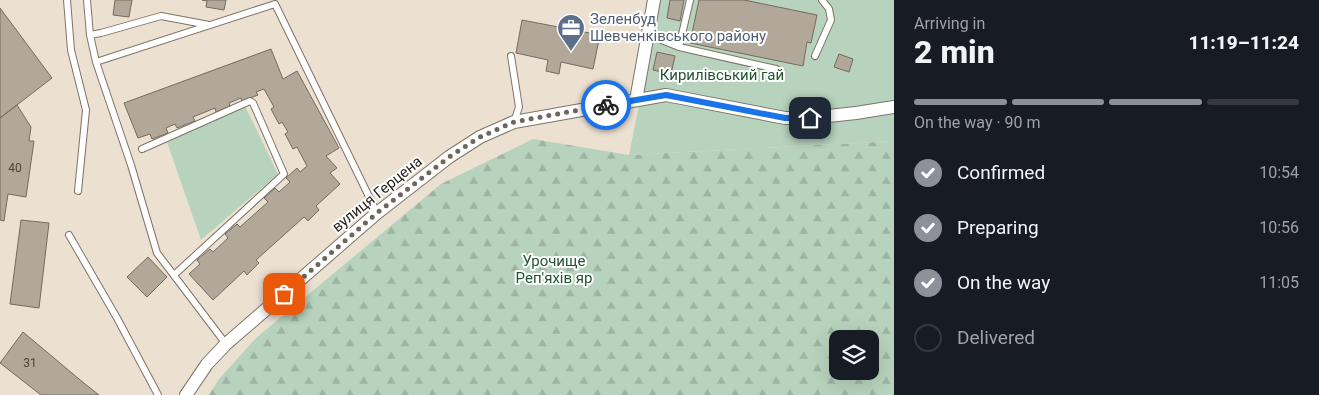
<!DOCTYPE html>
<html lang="en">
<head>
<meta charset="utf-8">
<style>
  :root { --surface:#171b24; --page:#242831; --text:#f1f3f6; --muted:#9ea1a6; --line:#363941; --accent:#8c9099 }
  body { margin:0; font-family:Roboto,sans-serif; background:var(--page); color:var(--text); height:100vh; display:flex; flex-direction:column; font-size:19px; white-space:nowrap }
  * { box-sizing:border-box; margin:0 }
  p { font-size:16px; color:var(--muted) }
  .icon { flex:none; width:28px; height:28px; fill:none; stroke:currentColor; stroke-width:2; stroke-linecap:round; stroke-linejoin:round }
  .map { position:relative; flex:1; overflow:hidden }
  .details { display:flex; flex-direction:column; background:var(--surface); width:425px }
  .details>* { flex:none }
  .tools { position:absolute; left:829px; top:330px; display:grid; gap:10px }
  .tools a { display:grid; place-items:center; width:50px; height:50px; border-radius:10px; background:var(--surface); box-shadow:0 5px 20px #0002; font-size:25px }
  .pin { position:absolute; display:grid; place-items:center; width:42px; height:42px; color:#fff; margin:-21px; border-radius:10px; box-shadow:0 2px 8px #0006 }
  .courier { position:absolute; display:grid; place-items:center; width:50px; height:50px; margin:-25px; border:4px solid #1a73e8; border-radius:50%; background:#fff; color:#222; box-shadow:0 1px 6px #0007 }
  .headline em { font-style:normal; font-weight:800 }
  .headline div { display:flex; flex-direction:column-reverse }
  .headline { display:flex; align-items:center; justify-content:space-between; height:85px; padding:0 20px }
  h1 { font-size:32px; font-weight:800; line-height:38px }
  .bar { display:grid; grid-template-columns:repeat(4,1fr); gap:8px 5px; align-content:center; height:60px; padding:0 20px }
  .bar i { height:6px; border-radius:4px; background:var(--line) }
  .bar .selected { background:var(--accent) }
  .bar p { grid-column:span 4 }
  ol { padding:0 20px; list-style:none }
  li { display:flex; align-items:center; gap:15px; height:55px }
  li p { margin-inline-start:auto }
  li .icon { padding:5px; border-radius:50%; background:var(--accent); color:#fff; stroke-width:4 }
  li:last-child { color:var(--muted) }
  li i { width:28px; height:28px; border:2px solid var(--line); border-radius:50% }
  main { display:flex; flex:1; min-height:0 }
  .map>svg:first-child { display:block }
  .forest { fill:url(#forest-firs); fill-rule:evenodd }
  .green { fill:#b7d2bd }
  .building { fill:#b2a89a; stroke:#746b5e }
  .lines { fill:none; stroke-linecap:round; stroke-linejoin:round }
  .service-casing { stroke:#7d7466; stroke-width:8 }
  .minor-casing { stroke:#7d7466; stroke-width:14 }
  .service { stroke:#fff; stroke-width:6 }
  .minor { stroke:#fff; stroke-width:12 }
  .done { stroke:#6c665c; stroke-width:5; stroke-dasharray:0 9 }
  .route { stroke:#1a73e8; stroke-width:6 }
  .labels { text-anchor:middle; stroke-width:4; stroke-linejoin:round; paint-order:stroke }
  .number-label { font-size:12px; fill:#4a443c }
  .service-label { font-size:15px; fill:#4e5e75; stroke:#fff; text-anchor:start }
  .park-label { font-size:15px; fill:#215332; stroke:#fff }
  .street-label { font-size:15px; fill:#27231d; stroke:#fff }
</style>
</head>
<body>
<main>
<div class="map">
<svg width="894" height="395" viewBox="0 0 894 395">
  <defs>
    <pattern id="forest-firs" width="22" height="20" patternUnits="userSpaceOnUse" patternTransform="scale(1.25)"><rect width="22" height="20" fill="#b7d2bd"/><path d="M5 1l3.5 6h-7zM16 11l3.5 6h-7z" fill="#9db4a2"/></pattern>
  </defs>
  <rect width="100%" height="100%" fill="#ece1d1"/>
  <path class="forest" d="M533 139 629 155 894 141V395H209L219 379 256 338 441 184ZM838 339H870V371H838Z"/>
  <path class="green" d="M660 0H894V141L629 155Z
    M245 106 278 174 201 240 167 142Z"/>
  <path class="building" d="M115 0H132L129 17 113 15Z
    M202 0H226L224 10 206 7 207 1Z
    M670 0H684L680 21 667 18Z
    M699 0H744L817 15 811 43 807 42 803 66 690 43Z
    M0 8 52 78 0 118Z
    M522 20 600 35 593 69 561 62 559 74 546 71 548 60 516 53Z
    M271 49 283 79 297 71 339 148 326 156 337 168 330 173 340 184 316 206 319 210 308 221 304 217 256 260 259 263 247 275 244 271 213 300 189 274 200 264 197 260 210 249 213 252 228 238 225 234 237 224 240 227 268 202 264 198 275 188 279 192 290 182 286 178 297 168 300 172 307 166 297 147 293 149 285 134 288 132 282 122 279 124 271 109 274 107 264 89 256 92 258 95 242 101 241 98 229 103 230 106 216 112 215 108 193 117 195 121 177 128 175 124 166 128 168 133 152 139 150 134 138 138 124 103Z
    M657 52 675 56 671 74 653 70Z
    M839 54 853 59 849 72 834 67Z
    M17 105 31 127 29 141H34L26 197 8 194 4 221 0 220V118Z
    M21 220 49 223 39 308 10 304Z
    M148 257 167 277 147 297 127 277Z
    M23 332 85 384 99 395H41L0 363Z"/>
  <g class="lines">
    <defs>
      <path id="service" d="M67 0 71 50 86 110 78 191
        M87 0 90 35 96 62 275 4 377 213
        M90 35 101 33 161 16 209 25
        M647 37 659 39 679 47 776 69
        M679 47 690 0
        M511 56 519 107 514 122
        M815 56 831 20 829 9 822 0
        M96 62 131 165 157 253 226 344
        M142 149 250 101 253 103 284 174 174 275
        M69 235 117 318 158 395"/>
      <path id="minor" d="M636 100 654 0
        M186 395 207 364 226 344 377 213 449 157 480 137 514 122 666 95 785 118H810L856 113 894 107"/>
    </defs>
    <use href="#service" class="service-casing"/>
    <use href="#minor" class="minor-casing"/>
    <use href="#service" class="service"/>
    <use href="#minor" class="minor"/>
  </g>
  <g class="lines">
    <path class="done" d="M284 294 377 213 449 157 480 137 514 122 606 105"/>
    <path class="route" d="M606 105 666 95 785 118H810"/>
  </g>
  <defs>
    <symbol id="office-pin" viewBox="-11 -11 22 30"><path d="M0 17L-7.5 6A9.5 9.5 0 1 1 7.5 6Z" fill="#5c6f8a" stroke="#fff"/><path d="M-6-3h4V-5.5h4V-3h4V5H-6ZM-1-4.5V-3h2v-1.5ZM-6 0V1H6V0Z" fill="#fff"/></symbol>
  </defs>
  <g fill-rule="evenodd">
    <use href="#office-pin" x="555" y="12" width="32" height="43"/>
  </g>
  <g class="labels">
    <g class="number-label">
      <text x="15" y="172">40</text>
      <text x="30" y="367">31</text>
    </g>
    <g class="service-label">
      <text x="590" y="24">Зеленбуд<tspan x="590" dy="17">Шевченківського району</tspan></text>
    </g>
    <g class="park-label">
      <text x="722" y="80">Кирилівський гай</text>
      <text x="554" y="266">Урочище<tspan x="554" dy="17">Реп'яхів яр</tspan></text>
    </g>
    <g class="street-label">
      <text transform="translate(377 194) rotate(-39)" y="5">вулиця Герцена</text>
    </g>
  </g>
</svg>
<div class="tools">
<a><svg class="icon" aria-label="layers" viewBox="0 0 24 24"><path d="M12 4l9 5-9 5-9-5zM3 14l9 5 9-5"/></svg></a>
</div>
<div class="pin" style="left:284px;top:294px;background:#ea580c"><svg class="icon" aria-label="bag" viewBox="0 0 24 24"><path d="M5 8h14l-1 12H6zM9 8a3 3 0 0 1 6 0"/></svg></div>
<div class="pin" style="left:810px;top:118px;background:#1f2937"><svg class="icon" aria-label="home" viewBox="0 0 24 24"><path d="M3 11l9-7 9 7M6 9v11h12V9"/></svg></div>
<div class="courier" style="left:606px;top:105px"><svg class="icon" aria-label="bike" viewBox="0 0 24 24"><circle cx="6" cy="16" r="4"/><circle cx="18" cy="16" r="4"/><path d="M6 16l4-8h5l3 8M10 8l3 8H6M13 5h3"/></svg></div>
</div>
<section class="details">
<div class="headline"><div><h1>2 min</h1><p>Arriving in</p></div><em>11:19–11:24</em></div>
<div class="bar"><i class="selected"></i><i class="selected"></i><i class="selected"></i><i></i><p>On the way · 90 m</p></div>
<ol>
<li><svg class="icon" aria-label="check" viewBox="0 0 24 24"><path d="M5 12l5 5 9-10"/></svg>Confirmed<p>10:54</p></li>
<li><svg class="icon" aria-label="check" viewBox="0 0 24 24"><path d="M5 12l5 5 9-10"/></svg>Preparing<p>10:56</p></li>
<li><svg class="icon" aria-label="check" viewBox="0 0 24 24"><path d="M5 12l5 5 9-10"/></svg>On the way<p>11:05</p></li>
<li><i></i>Delivered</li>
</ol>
</section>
</main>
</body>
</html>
